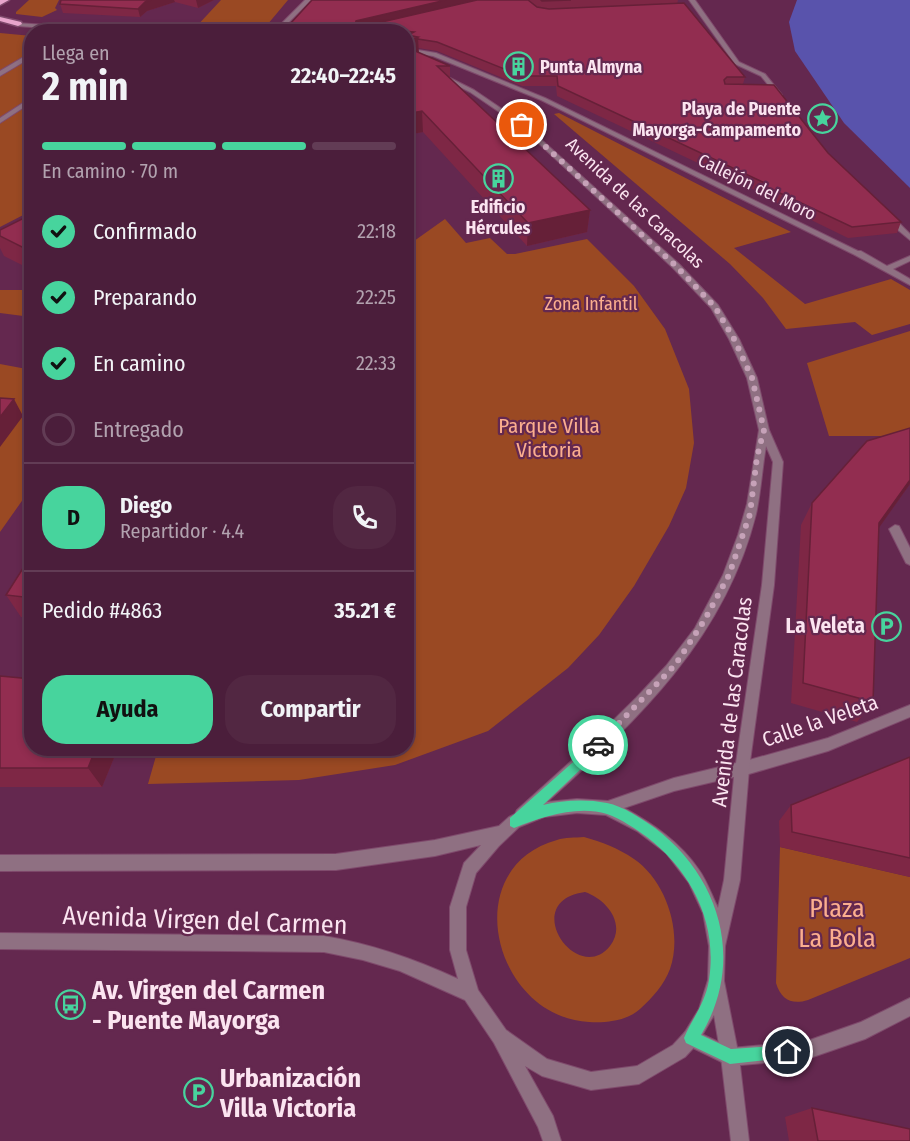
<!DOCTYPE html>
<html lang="es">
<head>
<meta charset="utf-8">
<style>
  :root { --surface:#4b1e3b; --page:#522742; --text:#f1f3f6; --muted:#b2a2af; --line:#623c55; --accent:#47d49d }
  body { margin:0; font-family:"Fira Sans Condensed",sans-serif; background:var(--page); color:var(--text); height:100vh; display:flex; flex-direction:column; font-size:22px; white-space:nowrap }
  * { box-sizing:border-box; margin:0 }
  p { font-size:20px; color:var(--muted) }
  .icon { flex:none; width:33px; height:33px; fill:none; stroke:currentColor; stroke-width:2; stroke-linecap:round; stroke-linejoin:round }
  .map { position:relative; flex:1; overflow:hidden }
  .sheet { position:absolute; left:24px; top:24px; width:390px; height:732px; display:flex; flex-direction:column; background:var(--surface); border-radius:24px; box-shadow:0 3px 9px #0003,0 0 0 2px var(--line) }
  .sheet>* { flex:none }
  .pin { position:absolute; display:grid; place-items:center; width:51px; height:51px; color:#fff; margin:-26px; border:3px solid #fff; border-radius:50%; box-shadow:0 2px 6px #0007 }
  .courier { position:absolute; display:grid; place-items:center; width:60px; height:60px; margin:-30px; border:4px solid #47d49d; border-radius:50%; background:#fff; color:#222; box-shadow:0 2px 8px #0007 }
  .head em { font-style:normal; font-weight:700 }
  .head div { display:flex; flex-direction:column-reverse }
  .head { display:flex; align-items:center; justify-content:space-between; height:102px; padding:0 18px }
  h1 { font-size:39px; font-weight:700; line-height:45px }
  .bar { display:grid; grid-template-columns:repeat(4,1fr); gap:9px 6px; align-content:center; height:72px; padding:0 18px }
  .bar i { height:8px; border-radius:4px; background:var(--line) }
  .bar .current { background:var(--accent) }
  .bar p { grid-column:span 4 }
  .line { display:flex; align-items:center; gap:15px; padding:0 18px; border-top:2px solid var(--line) }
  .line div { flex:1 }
  .round { display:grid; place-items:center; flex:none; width:63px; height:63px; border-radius:24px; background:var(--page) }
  ol { padding:0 18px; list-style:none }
  li { display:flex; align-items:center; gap:18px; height:66px }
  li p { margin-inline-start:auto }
  li .icon { padding:6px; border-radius:50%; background:var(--accent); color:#111; stroke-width:4 }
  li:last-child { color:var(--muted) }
  li i { width:33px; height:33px; border:3px solid var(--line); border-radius:50% }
  .primary-button { display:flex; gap:12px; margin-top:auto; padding:12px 18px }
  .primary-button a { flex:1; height:69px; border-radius:24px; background:var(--accent); color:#111; font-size:24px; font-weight:700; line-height:69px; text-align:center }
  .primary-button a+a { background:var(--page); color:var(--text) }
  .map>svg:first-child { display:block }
  .green { fill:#9a4923; fill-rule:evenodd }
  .water { fill:#5953ac }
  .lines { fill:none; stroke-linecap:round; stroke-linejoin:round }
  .service-casing { stroke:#7f4a6c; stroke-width:2 }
  .pedestrian-casing { stroke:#7f4a6c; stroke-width:2 }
  .minor-casing { stroke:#7f4a6c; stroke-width:2 }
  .tertiary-casing { stroke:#7f4a6c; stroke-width:2 }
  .trunk-casing { stroke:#7f4a6c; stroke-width:3 }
  .service { fill:#8f7082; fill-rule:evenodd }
  .pedestrian { fill:#8f7082; fill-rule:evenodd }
  .minor { fill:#8f7082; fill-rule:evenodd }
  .tertiary { fill:#8f7082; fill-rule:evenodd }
  .trunk { fill:#e8a5cc; fill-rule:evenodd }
  .wall { fill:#7e2745 }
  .shaded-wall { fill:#662038 }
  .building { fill:#922d50; stroke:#662038; stroke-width:1.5 }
  .route { fill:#47d49d }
  .done { stroke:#c6a2b8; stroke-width:6; stroke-dasharray:0 10.8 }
  .labels { text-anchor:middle; stroke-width:4.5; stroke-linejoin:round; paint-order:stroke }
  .far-poi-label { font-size:18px; font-weight:bold; fill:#fbe4f0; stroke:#64284f; text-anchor:start }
  .far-street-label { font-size:18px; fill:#fbe4f0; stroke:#64284f }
  .far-park-label { font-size:18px; fill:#fbae8e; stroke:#64284f }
  .park-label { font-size:21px; fill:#fbae8e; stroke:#64284f }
  .poi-label { font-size:21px; font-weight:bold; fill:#fbe4f0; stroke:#64284f; text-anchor:end }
  .street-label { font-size:21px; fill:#fbe4f0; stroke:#64284f }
  .near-park-label { font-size:26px; fill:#fbae8e; stroke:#64284f }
  .near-street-label { font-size:26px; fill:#fbe4f0; stroke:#64284f }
  .near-poi-label { font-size:26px; font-weight:bold; fill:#fbe4f0; stroke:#64284f; text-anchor:start }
</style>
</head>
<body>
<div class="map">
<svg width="910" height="1141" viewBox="0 0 910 1141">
  <rect width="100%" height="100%" fill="#64284f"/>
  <path class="green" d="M29 0H59L55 8 57 10 42 17 16 14V12Z
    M221 0H288L262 31 195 28Z
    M0 33 32 36 31 211 0 227Z
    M559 113 791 232 734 248 805 304 891 279 910 290V324L872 335 855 322 786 329 763 298 730 264 554 114Z
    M445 219 466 243 490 238 507 254H515L587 239 634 286 665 329 689 389 694 443 686 488 669 526 634 586 599 635 568 668 488 731 395 765 299 780 148 784 158 749 406 748 407 246Z
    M0 290H31V317L0 313Z
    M910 331V430L887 436H829L807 363Z
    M0 364 32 370 31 488 0 532Z
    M584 837C602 842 618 848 634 859 666 881 683 932 670 969 664 985 653 997 640 1009 627 1021 606 1023 589 1022 494 1017 456 868 557 840 565 837 575 838 584 837ZM585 892C606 899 627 924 610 946 577 987 518 901 585 892Z
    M780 847 910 877V958L808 1000C792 1005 781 1000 776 983Z"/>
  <path class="water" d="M797 0H910V188L844 123 795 51 789 22Z"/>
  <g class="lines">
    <defs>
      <path id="service" d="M32 52V57L0 76V71Z
        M32 97V102L0 123V118Z"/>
      <path id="pedestrian" d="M689 0H695L739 62 765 74 782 95V97H778L761 76 735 64Z
        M886 216H892L910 234V240L886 220Z
        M855 251H861L887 266 910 256V261L893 269 910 279V285L855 255Z"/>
      <path id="minor" d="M406 48 436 53 545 98 862 253 855 255 541 100 433 56 406 52Z
        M895 525 899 526 910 548V565L906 563 889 529Z
        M910 705V717L828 751 742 776 737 774 735 769 737 764 742 762 828 738Z
        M910 998V1016L865 1039 807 1059 730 1066 685 1044 682 1038 685 1032 691 1029 731 1048 807 1041 861 1022Z"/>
      <path id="tertiary" d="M305 0H311L279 32H273Z
        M16 23 126 30 128 32H97L18 26Z
        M440 75H444L474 90 524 124 679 264 718 305 739 339 757 378 769 430 783 462 774 585 749 769 740 880 725 946 724 981 739 1057 749 1141H731L721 1057 714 1015 697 1044 685 1057 639 1084 591 1090 542 1076 525 1066 553 1116 561 1141H543L538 1127 494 1043 465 1000 400 971 363 960 324 952 0 949V933L324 936C371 944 415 959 458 979L450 950V907L464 863 481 845 435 856 336 870 0 871V855L336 854 435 840 499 826 509 817 515 814 517 810 578 755 636 698 666 666 695 628 723 575 738 535 747 504 759 430 747 378 729 339 711 308 673 268 520 126 470 92 440 77ZM766 446 773 462 762 585 736 763 674 778 608 801 577 799 547 802C638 720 725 638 756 514 761 492 762 469 766 446ZM734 777 724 880 718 908C712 896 707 881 699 870 680 842 653 824 624 808L674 791ZM577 813 606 815 637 831 666 853 689 883 703 913 709 946 708 980 699 1009 685 1032 673 1045 637 1066 591 1072 547 1059 506 1030 478 990 466 950V907L476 873 499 846 519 827 544 817Z"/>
      <path id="trunk" d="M0 0H9L0 5Z
        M0 17 21 22 22 24 18 26 0 21Z"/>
    </defs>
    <use href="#service" class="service-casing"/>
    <use href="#pedestrian" class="pedestrian-casing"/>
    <use href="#minor" class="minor-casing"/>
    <use href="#tertiary" class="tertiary-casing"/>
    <use href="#trunk" class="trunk-casing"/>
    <use href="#service" class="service"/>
    <use href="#pedestrian" class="pedestrian"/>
    <use href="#minor" class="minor"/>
    <use href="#tertiary" class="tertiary"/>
    <use href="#trunk" class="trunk"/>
  </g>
  <path class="wall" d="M61 0H214L198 8 175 2 147 11 140 17 63 13 60 4Z
    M529 0H678L677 4 745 77 743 84 828 153 901 222 897 233 848 238 762 196 763 194 557 96 556 86H522L437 51 418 48 419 53 450 66V78L590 210 587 232 527 246 423 132 406 135V32H291L290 24Z
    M32 214V270L4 256 0 248V230Z
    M910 428V485V484L879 527 873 702 857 722 791 703 801 525 812 503Z
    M32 554V619L21 617 6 595Z
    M0 676 32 748H118L102 787H0Z
    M910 757V877L780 847 779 821 791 805Z
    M812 1108 910 1141H789L785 1117Z"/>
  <path class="shaded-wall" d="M151 0H174L175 2 147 11 140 17 138 9 145 2Z
    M196 0H214L198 8Z
    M446 0H484L355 28 356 21Z
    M418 37 419 56 410 59V40Z
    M422 111 423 132 406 135V114Z
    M590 210 587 232 527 246 528 223Z
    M14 399 23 416 0 447V417Z
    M910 480V484L866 546 879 523Z
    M96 748H118L102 787 88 768Z"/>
  <path class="building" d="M61 0H151L145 2 138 9 60 4Z
    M312 0H446L356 21 355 25H369L477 0H528L537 7 549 9 684 3 745 77H727L724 80 725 84 774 85 828 153 901 222 852 227 765 186 767 184 558 86 557 76H522L437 42 418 39V37L408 35 414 32 404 31V28L397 31 290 24Z
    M541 0H571L542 1Z
    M404 28V32H396Z
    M406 35 418 37 410 40H406Z
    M406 47 450 66H437L590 210 528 223 422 111 406 114Z
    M32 214V252L0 236V230Z
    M0 398 14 399 0 417Z
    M910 428V480L879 523 873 702 803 683 812 503 867 441Z
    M32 554V598L6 595Z
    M0 676 32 679V748H96L88 768H0Z
    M910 757V858L792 832 791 805Z
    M812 1108 910 1129V1141H818Z"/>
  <path class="route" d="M598 740 602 741V749L543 805C563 800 586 799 607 803 623 806 642 819 655 828 721 878 745 962 701 1035L731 1049 788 1045 793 1047 795 1052 793 1057 730 1064 686 1043 684 1038C693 1017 705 1004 709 980 718 922 691 871 647 837 636 829 621 819 607 814 577 805 542 817 514 828L510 826V818Z"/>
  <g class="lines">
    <path class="done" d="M522 125 676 266 715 307 734 339 752 378 764 430 757 457 750 514 729 575 704 621 675 665 598 745"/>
  </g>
  <defs>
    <symbol id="building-ring" viewBox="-11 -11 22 22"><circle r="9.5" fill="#64284f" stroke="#47d49d" stroke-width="1.5"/><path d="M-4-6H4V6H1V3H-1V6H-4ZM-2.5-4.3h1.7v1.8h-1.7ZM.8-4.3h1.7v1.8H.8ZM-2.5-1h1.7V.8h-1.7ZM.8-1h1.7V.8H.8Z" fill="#47d49d"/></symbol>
    <symbol id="sight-ring" viewBox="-11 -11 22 22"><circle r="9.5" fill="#64284f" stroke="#47d49d" stroke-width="1.5"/><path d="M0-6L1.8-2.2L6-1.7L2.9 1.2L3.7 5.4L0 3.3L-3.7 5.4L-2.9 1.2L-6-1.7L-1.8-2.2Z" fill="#47d49d"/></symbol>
    <symbol id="parking-ring" viewBox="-11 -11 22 22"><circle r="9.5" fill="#64284f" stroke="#47d49d" stroke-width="1.5"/><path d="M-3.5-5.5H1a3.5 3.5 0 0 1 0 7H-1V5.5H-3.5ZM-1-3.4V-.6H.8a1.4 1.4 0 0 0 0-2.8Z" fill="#47d49d"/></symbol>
    <symbol id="bus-ring" viewBox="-11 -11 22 22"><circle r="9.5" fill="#64284f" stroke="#47d49d" stroke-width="1.5"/><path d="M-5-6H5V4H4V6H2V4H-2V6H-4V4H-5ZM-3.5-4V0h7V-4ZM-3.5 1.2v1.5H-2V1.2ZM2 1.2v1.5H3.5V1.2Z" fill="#47d49d"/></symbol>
  </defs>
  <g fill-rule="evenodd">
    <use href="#building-ring" x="502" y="50" width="33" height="33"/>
    <use href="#sight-ring" x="806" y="102" width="33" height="33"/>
    <use href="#building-ring" x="482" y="162" width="33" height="33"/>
    <use href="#parking-ring" x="870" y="610" width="33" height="33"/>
    <use href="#bus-ring" x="54" y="988" width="33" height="33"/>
    <use href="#parking-ring" x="182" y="1076" width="33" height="33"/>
  </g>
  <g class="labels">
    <g class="far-poi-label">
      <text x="540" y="73">Punta Almyna</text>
      <text x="801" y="115" text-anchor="end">Playa de Puente<tspan x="801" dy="21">Mayorga-Campamento</tspan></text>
      <text x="498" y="213" text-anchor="middle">Edificio<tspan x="498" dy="21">Hércules</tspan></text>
    </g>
    <g class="far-street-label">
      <text transform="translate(757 187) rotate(26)" y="6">Callejón del Moro</text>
      <text transform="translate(635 203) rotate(43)" y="6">Avenida de las Caracolas</text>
    </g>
    <g class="far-park-label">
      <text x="591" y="310">Zona Infantil</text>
    </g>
    <g class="park-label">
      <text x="549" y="433">Parque Villa<tspan x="549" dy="24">Victoria</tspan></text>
    </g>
    <g class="poi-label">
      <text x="865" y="633">La Veleta</text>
    </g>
    <g class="street-label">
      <text transform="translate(732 702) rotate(-83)" y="7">Avenida de las Caracolas</text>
      <text transform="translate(820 721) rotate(-19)" y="7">Calle la Veleta</text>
    </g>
    <g class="near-park-label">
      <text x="837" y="917">Plaza<tspan x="837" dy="30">La Bola</tspan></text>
    </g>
    <g class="near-street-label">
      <text transform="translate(205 920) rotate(2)" y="9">Avenida Virgen del Carmen</text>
    </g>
    <g class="near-poi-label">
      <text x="92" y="999">Av. Virgen del Carmen<tspan x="92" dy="30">- Puente Mayorga</tspan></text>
      <text x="220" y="1087">Urbanización<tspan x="220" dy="30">Villa Victoria</tspan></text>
    </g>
  </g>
</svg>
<div class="pin" style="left:522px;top:125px;background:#ea580c"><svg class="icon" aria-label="bag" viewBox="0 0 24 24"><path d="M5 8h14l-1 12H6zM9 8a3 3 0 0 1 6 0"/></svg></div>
<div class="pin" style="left:788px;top:1052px;background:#1f2937"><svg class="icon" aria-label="home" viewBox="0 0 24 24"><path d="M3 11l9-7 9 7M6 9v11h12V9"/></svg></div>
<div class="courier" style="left:598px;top:745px"><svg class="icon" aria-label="car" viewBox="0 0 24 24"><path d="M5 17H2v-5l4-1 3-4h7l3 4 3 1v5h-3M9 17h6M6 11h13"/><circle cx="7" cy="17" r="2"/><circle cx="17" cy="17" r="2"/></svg></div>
<section class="sheet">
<div class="head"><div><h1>2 min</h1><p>Llega en</p></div><em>22:40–22:45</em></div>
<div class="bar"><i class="current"></i><i class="current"></i><i class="current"></i><i></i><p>En camino · 70 m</p></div>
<ol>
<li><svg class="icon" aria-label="check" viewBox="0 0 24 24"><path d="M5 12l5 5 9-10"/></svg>Confirmado<p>22:18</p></li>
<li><svg class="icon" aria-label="check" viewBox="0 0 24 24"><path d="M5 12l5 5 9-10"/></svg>Preparando<p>22:25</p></li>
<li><svg class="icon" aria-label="check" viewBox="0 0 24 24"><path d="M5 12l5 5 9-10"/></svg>En camino<p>22:33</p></li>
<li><i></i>Entregado</li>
</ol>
<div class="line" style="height:108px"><b class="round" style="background:var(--accent);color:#111">D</b><div><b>Diego</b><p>Repartidor · 4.4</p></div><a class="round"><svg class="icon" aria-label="phone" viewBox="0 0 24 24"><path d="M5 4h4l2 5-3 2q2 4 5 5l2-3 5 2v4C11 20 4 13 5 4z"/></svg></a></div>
<div class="line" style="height:78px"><div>Pedido #4863</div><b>35.21 €</b></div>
<div class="primary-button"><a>Ayuda</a><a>Compartir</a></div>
</section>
</div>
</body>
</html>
